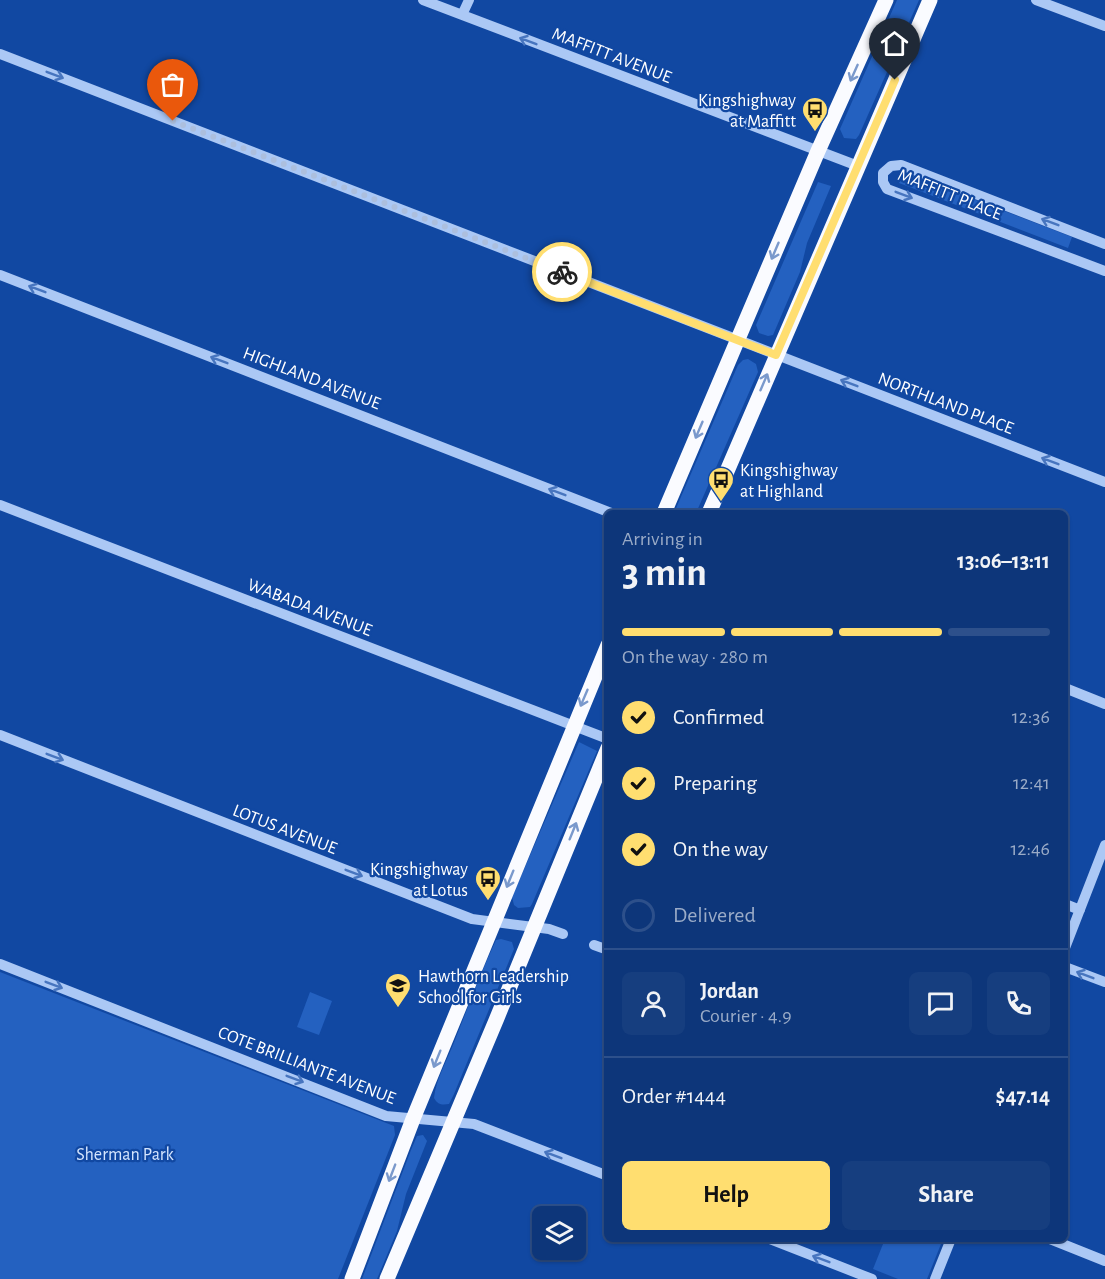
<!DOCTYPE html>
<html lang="en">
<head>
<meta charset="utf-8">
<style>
  :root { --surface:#0d367a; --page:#163e7f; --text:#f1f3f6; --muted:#9aabc7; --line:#2d508b; --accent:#ffde70 }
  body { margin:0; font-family:"Alegreya Sans",sans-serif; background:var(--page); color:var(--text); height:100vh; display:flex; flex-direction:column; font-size:22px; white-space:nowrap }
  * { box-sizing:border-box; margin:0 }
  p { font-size:20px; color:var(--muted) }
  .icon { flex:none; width:33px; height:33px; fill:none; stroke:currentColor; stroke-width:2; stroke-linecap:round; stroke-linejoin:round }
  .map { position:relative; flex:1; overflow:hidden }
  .side { position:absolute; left:604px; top:510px; width:464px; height:732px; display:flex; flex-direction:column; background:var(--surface); border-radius:9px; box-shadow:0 2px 4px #0004,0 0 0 2px var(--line) }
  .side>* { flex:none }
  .buttons { position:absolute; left:532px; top:1206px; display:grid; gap:12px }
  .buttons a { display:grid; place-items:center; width:54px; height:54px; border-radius:9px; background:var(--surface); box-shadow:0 2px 4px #0004,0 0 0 2px var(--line); font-size:30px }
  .pin { position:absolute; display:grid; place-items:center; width:51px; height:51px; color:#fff; margin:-62px -26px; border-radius:50% 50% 50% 0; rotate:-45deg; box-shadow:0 0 6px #0007 }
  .pin .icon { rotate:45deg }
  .courier { position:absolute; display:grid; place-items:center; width:60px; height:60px; margin:-30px; border:4px solid #ffde70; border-radius:50%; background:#fff; color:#222; box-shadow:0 2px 8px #0007 }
  .overview em { font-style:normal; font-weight:600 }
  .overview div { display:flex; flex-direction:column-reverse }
  .overview { display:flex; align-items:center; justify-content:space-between; height:102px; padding:0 18px }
  h1 { font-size:39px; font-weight:600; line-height:45px }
  .bar { display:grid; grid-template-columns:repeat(4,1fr); gap:9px 6px; align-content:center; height:72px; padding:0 18px }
  .bar i { height:8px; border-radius:4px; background:var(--line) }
  .bar .on { background:var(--accent) }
  .bar p { grid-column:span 4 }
  .line { display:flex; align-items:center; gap:15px; padding:0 18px; border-top:2px solid var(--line) }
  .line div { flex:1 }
  .round { display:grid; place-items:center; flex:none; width:63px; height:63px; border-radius:9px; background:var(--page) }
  ol { padding:0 18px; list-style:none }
  li { display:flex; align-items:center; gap:18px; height:66px }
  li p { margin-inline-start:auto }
  li .icon { padding:6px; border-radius:50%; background:var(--accent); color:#111; stroke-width:4 }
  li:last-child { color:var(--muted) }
  li i { width:33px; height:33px; border:3px solid var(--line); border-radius:50% }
  .cta { display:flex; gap:12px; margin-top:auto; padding:12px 18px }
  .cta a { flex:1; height:69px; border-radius:9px; background:var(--accent); color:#111; font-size:24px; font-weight:600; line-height:69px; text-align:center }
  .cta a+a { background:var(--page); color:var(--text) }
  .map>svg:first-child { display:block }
  .green { fill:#2461c0 }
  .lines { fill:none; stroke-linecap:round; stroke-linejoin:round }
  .minor { stroke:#abc8f5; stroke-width:10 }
  .major { stroke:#fafbff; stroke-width:15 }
  .oneway { stroke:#4775bf }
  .oneway2 { stroke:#7a99cc }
  .done { stroke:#acbfde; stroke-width:6; stroke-dasharray:0 10.8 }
  .route { stroke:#ffde70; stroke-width:8 }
  .labels { text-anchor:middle; stroke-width:4.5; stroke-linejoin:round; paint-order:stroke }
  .street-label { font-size:18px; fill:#fff; stroke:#1148a2 }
  .poi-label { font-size:18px; fill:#fff; stroke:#1148a2; text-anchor:end }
  .park-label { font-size:18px; fill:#d4e5fe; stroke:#1148a2 }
</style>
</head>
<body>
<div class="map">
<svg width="1105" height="1279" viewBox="0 0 1105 1279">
  <rect width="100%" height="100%" fill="#1148a2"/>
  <path class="green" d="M897 0H919L859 135 856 139 844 138 840 129Z
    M903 172 1072 237 1068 248 899 183Z
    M818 182 831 186 807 243 800 272 773 335 768 336 759 333 756 325Z
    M748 359 756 364 758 372 696 513H674L738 365 743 360Z
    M579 742 597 751 532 904 530 907 518 908 514 905 512 897Z
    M501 939 512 942 514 949 454 1094 449 1104C442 1105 438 1105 434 1098 436 1080 446 1062 453 1045 467 1010 480 974 496 940Z
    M0 972 394 1126 395 1135 338 1279H0Z
    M310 992 332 1001 319 1035 297 1027Z
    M423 1135 427 1141 406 1194 397 1231 377 1279H362L411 1150 417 1136Z
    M885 1239H943L927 1279H898L873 1269Z"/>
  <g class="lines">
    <path class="minor" d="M423 0 858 166
      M1036 0 1105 26
      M462 15 469 0
      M0 54 1105 482
      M1105 244 901 165 891 166 883 173V182L887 189 1105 271
      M0 275 611 513
      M0 505 608 739
      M1065 688 1105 704
      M0 735 472 919 549 929 563 934
      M1065 904 1080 910
      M594 945 608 950
      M1065 948 1105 845
      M0 964 386 1116 474 1124 608 1176
      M1065 967 1105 982
      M770 1239 872 1279
      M1050 1239 1105 1261
      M935 1279 951 1239"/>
    <path class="major" d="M664 513 818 151 886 0
      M709 513 930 0
      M352 1279 413 1119 608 645
      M387 1279 497 1018 608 748"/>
  </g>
  <defs><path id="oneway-shaft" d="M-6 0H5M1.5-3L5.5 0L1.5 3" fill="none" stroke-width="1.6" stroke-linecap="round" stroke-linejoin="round" transform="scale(1.5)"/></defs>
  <g class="oneway">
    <use href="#oneway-shaft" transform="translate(528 41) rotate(-159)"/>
    <use href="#oneway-shaft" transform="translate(55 75) rotate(21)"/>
    <use href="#oneway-shaft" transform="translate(904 195) rotate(21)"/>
    <use href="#oneway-shaft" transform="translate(1050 222) rotate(-159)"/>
    <use href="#oneway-shaft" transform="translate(37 289) rotate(-159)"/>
    <use href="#oneway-shaft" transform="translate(219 360) rotate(-159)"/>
    <use href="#oneway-shaft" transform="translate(849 383) rotate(-159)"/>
    <use href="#oneway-shaft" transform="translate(1050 461) rotate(-159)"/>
    <use href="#oneway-shaft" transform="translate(557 492) rotate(-159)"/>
    <use href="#oneway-shaft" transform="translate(55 757) rotate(21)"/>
    <use href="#oneway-shaft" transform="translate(354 873) rotate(21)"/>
    <use href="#oneway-shaft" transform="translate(1085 975) rotate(-159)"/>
    <use href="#oneway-shaft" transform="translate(54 985) rotate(21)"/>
    <use href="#oneway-shaft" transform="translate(295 1079) rotate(21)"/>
    <use href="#oneway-shaft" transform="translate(553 1155) rotate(-159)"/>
    <use href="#oneway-shaft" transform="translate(821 1259) rotate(-159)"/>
  </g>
  <g class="oneway2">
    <use href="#oneway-shaft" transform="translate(854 73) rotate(114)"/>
    <use href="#oneway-shaft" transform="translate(775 251) rotate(113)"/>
    <use href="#oneway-shaft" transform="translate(764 382) rotate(-67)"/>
    <use href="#oneway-shaft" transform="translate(699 430) rotate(113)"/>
    <use href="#oneway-shaft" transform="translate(584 698) rotate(113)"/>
    <use href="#oneway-shaft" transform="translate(573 831) rotate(-68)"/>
    <use href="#oneway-shaft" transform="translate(510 879) rotate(112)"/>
    <use href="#oneway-shaft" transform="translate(437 1059) rotate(112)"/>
    <use href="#oneway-shaft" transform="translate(392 1173) rotate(111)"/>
  </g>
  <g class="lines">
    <path class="done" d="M173 121 562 272"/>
    <path class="route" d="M562 272 776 355 895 80"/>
  </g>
  <defs>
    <symbol id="bus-pin" viewBox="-11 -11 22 30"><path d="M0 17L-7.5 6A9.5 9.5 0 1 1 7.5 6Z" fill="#ffde70" stroke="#1148a2"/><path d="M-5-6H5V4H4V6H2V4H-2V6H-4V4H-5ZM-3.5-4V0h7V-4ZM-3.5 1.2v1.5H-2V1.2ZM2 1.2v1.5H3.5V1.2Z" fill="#111"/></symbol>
    <symbol id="school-pin" viewBox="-11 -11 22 30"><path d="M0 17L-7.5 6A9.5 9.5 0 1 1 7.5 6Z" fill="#ffde70" stroke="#1148a2"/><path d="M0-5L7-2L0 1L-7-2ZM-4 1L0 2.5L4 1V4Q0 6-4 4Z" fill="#111"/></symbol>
  </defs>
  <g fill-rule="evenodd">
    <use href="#bus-pin" x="800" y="95" width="30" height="40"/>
    <use href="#bus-pin" x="706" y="465" width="30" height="40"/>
    <use href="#bus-pin" x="473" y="864" width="30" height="40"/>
    <use href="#school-pin" x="383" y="971" width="30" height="40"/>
  </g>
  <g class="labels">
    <g class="street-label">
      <text transform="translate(612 55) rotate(21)" y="6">MAFFITT AVENUE</text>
      <text transform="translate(950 194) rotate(22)" y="6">MAFFITT PLACE</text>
      <text transform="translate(312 378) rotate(21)" y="6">HIGHLAND AVENUE</text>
      <text transform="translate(946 403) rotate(21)" y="6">NORTHLAND PLACE</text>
      <text transform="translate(310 607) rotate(21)" y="6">WABADA AVENUE</text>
      <text transform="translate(285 829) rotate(21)" y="6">LOTUS AVENUE</text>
      <text transform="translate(307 1065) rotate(21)" y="6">COTE BRILLIANTE AVENUE</text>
    </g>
    <g class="poi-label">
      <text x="796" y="106">Kingshighway<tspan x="796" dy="21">at Maffitt</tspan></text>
      <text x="740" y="476" text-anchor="start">Kingshighway<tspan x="740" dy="21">at Highland</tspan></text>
      <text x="468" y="875">Kingshighway<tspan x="468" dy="21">at Lotus</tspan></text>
      <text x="418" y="982" text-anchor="start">Hawthorn Leadership<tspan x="418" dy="21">School for Girls</tspan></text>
    </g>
    <g class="park-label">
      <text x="125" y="1160">Sherman Park</text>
    </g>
  </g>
</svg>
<div class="buttons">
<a><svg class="icon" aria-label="layers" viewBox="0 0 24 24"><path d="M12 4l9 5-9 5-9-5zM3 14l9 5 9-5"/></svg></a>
</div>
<div class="pin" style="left:173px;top:121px;background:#ea580c"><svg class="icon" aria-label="bag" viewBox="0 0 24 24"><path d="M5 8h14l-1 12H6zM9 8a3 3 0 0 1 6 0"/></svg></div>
<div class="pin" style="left:895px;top:80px;background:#1f2937"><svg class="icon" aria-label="home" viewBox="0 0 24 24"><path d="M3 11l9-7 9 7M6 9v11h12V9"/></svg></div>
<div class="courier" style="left:562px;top:272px"><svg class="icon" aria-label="bike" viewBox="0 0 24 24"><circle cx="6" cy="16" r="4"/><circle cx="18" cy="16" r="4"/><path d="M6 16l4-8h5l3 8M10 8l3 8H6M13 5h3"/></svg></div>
<section class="side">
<div class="overview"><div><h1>3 min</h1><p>Arriving in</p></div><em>13:06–13:11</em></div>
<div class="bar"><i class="on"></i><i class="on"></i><i class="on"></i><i></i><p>On the way · 280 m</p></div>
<ol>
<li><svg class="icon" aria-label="check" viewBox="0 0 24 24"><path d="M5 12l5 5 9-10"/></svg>Confirmed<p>12:36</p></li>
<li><svg class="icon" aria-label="check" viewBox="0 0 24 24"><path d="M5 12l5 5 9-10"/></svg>Preparing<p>12:41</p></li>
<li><svg class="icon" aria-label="check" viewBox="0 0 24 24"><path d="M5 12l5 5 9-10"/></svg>On the way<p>12:46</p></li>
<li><i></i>Delivered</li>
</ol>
<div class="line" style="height:108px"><a class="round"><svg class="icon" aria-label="person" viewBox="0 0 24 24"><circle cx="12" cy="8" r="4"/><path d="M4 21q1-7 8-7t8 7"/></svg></a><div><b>Jordan</b><p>Courier · 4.9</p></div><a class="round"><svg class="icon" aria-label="chat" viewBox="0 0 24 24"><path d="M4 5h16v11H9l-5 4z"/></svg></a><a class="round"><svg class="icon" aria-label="phone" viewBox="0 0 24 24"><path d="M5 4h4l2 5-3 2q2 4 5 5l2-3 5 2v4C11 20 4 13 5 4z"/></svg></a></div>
<div class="line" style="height:78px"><div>Order #1444</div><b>$47.14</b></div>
<div class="cta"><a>Help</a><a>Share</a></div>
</section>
</div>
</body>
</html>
